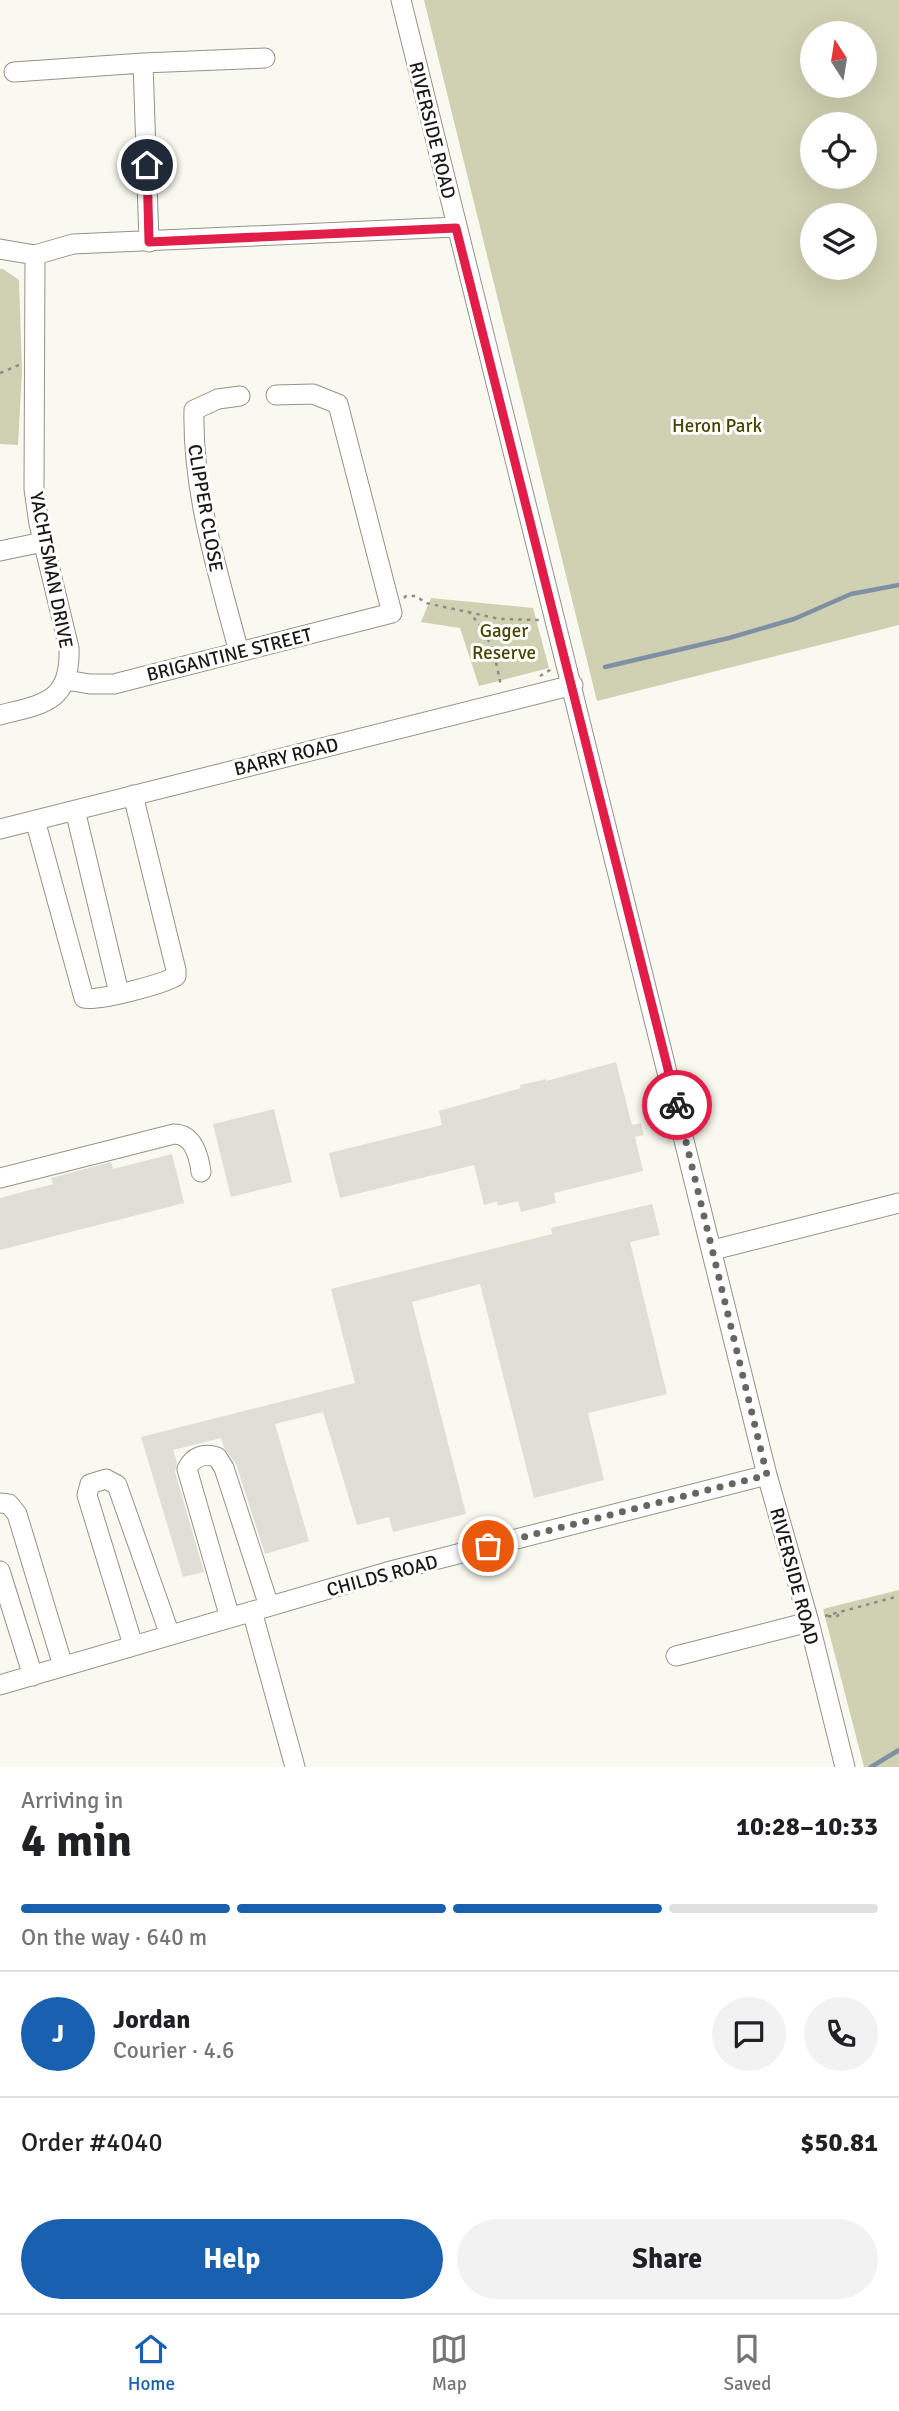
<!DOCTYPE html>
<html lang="en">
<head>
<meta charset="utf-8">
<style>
  :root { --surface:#fff; --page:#f2f2f2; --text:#202124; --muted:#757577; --line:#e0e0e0; --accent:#1960b0 }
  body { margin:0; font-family:Signika,sans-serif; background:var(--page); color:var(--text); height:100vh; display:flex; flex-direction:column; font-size:26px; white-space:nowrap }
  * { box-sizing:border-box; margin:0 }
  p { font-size:23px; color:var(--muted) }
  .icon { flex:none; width:38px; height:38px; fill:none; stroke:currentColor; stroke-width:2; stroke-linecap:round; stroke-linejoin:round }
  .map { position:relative; height:1767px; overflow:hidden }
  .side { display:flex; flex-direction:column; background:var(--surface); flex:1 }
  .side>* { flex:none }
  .needle { width:46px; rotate:348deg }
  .controls { position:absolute; left:800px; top:21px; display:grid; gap:14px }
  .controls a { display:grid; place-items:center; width:77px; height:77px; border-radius:50%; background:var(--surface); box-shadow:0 7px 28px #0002; font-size:35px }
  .pin { position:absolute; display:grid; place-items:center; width:60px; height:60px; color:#fff; margin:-30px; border:4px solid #fff; border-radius:50%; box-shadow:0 2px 7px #0007 }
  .courier { position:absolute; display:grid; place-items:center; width:70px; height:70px; margin:-35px; border:5px solid #e11d48; border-radius:50%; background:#fff; color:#222; box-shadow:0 2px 9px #0007 }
  .headline em { font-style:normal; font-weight:700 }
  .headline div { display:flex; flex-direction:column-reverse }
  .headline { display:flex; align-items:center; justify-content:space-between; height:119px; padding:0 21px }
  h1 { font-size:46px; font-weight:700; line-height:52px }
  .bar { display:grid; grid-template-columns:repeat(4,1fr); gap:10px 7px; align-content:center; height:84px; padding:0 21px }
  .bar i { height:9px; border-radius:5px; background:var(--line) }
  .bar .current { background:var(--accent) }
  .bar p { grid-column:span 4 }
  .line { display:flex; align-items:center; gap:18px; padding:0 21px; border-top:2px solid var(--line) }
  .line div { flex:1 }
  .round { display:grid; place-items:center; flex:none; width:74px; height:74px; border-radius:37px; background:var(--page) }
  .primary-button { display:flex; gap:14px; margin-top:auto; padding:14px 21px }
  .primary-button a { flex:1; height:80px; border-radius:42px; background:var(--accent); color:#fff; font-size:28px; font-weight:700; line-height:80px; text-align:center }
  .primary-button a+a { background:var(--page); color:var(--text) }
  .tabs { display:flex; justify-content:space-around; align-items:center; height:98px; border-top:2px solid var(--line); background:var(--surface); font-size:19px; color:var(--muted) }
  .tabs a { display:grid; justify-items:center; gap:4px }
  .tabs .current { color:var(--accent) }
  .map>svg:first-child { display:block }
  .green { fill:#d0d0b2; fill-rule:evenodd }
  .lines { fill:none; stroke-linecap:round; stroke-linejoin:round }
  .stream { stroke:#7f90a5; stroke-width:4.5 }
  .building { fill:#dfdfd5 }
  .minor-casing { stroke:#929389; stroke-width:21 }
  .path { stroke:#8d8d86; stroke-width:2.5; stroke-dasharray:3.5 5; stroke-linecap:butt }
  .minor { stroke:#fff; stroke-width:19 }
  .done { stroke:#676761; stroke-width:7; stroke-dasharray:0 12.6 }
  .route { stroke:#e11d48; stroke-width:9 }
  .labels { text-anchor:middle; stroke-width:6; stroke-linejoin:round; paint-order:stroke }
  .street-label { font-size:19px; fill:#181814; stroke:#fff }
  .park-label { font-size:19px; fill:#484500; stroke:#fff }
</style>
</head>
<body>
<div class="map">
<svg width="899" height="1767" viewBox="0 0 899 1767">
  <rect width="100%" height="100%" fill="#f9f9ef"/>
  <path class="green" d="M424 0H899V625L597 701ZM864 33V86H812V33ZM864 124V177H812V124ZM864 215V268H812V215Z
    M0 269H3L19 280 22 371 18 445 0 444Z
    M431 598 533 608 549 668 479 686 460 628 421 622Z
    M899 1590V1767H864L823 1609Z"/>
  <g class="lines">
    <path class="stream" d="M605 667 729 638 794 619 851 594 899 585
      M871 1767 899 1750"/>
  </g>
  <path class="building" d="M616 1062 632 1125 641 1123 644 1135 635 1137 643 1171 554 1193 556 1203 521 1212 518 1201 498 1206 497 1201 484 1205 474 1165 340 1198 329 1153 442 1125 439 1111 521 1088 520 1085 546 1079V1081Z
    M274 1109 292 1182 231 1197 213 1124Z
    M172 1154 184 1203 0 1250V1198L53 1184 51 1178 111 1162 113 1169Z
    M652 1204 660 1235 630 1242 667 1394 588 1413 604 1480 534 1498 480 1284 412 1302 466 1514 393 1532 389 1517 357 1525 323 1412 275 1424 309 1541 265 1554 236 1464 224 1448 221 1438 173 1450 177 1462 175 1472 204 1572 183 1577 141 1437 355 1383 331 1289 552 1234 551 1228Z"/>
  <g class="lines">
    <defs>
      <path id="minor" d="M401 0 767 1475 809 1622 845 1767
        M143 63 149 242
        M14 72 143 63 265 58
        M0 249 35 255 73 244 456 227
        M0 551 43 542
        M239 652C218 573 192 492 194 410L218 399 240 396
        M66 680 90 684H114L392 613 338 404 313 394 276 395
        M0 715C44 704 71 702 69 648L39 524 34 489 35 255
        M75 810 119 993
        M35 820 84 998C96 1002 164 984 176 976V970L133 795
        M0 829 573 685
        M0 1178 174 1134C193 1134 199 1156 201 1172
        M713 1250 899 1203
        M0 1503 9 1504 17 1514 63 1666
        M0 1571 33 1676
        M252 1611 295 1767
        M230 1618 187 1469C193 1456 204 1453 217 1457L224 1468 269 1606
        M133 1645 87 1495 90 1484 106 1479 117 1485 170 1635
        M676 1656 809 1622
        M0 1685 387 1572 767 1475"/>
    </defs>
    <use href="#minor" class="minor-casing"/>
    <path class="path" d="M0 373 19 365
      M404 598 406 596H416L426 603 500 619 539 620
      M468 611C492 638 494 652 501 686
      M540 676 550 670 551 668
      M825 1616 899 1596
      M828 1616 836 1617 843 1611"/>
    <use href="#minor" class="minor"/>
  </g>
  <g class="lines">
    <path class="done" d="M488 1546 767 1475 677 1105"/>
    <path class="route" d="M147 165 149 242 456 228 677 1105"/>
  </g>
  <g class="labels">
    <g class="street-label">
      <text transform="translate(433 130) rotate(76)" y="7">RIVERSIDE ROAD</text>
      <text transform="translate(206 508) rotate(80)" y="7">CLIPPER CLOSE</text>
      <text transform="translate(52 570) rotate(79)" y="7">YACHTSMAN DRIVE</text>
      <text transform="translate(229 654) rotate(-14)" y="7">BRIGANTINE STREET</text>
      <text transform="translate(286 756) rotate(-14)" y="7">BARRY ROAD</text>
      <text transform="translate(382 1575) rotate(-15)" y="7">CHILDS ROAD</text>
      <text transform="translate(795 1576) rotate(75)" y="7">RIVERSIDE ROAD</text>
    </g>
    <g class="park-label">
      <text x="717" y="432">Heron Park</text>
      <text x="504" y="637">Gager<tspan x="504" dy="22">Reserve</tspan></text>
    </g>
  </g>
</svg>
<div class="controls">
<a><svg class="needle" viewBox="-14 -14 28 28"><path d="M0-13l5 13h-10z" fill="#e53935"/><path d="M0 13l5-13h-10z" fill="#757577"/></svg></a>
<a><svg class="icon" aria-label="locate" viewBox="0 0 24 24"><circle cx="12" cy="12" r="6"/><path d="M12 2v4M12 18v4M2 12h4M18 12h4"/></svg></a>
<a><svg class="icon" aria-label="layers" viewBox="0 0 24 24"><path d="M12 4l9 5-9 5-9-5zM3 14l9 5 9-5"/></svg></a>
</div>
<div class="pin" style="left:488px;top:1546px;background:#ea580c"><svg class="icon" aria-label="bag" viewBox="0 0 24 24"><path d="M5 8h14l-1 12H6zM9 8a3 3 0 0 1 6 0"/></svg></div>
<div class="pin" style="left:147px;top:165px;background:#1f2937"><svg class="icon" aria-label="home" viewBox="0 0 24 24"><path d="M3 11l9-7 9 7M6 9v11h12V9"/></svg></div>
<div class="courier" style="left:677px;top:1105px"><svg class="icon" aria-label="bike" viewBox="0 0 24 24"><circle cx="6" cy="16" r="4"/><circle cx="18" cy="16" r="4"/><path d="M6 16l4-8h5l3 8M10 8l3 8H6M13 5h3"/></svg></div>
</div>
<section class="side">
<div class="headline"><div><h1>4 min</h1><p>Arriving in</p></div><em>10:28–10:33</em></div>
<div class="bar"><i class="current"></i><i class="current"></i><i class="current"></i><i></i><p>On the way · 640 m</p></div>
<div class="line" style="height:126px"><b class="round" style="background:var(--accent);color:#fff">J</b><div><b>Jordan</b><p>Courier · 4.6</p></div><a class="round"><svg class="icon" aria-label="chat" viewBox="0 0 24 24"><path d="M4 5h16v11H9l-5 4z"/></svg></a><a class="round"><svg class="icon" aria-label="phone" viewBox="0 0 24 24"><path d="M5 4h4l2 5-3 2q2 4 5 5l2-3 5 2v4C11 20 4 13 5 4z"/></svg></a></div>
<div class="line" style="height:91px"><div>Order #4040</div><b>$50.81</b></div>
<div class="primary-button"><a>Help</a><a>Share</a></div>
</section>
<nav class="tabs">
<a class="current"><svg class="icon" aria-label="home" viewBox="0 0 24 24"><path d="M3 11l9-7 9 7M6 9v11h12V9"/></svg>Home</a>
<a><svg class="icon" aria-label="map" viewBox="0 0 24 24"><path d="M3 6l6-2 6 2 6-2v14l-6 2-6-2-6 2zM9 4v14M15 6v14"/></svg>Map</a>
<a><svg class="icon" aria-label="saved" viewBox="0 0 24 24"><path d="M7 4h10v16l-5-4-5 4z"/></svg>Saved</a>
</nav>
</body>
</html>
